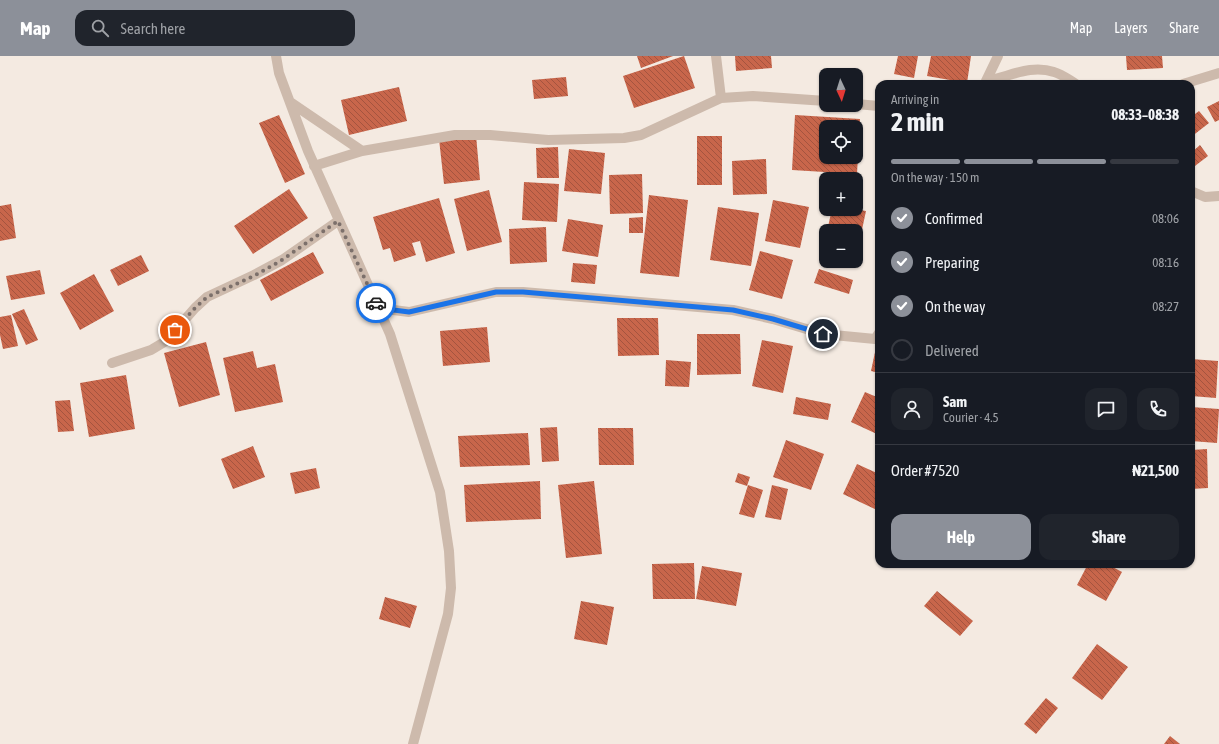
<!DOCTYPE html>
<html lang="en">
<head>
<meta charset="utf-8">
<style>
  :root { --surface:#171b24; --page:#20242c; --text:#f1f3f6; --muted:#9ea1a6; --line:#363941; --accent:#8c9099 }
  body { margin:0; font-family:"Asap Condensed",sans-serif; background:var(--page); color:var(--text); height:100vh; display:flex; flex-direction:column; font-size:15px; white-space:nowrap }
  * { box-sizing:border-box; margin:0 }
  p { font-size:13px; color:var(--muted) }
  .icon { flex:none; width:22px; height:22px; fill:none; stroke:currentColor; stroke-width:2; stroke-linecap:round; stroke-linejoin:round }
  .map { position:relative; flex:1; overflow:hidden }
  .side { position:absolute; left:875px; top:24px; width:320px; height:488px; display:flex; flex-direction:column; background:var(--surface); border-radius:12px; box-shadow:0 1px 3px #0004 }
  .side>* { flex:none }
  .needle { width:26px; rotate:176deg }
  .tools { position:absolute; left:819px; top:12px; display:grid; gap:8px }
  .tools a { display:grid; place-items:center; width:44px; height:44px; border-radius:8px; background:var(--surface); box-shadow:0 1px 3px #0004; font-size:20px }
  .pin { position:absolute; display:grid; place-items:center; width:34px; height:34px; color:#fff; margin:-17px; border:2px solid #fff; border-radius:50%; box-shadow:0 1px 4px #0007 }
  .courier { position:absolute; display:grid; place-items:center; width:40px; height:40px; margin:-20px; border:3px solid #1a73e8; border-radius:50%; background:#fff; color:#222; box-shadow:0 1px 5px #0007 }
  .summary em { font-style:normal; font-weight:700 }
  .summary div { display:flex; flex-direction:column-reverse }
  .summary { display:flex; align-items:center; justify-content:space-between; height:68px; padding:0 16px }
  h1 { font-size:26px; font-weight:700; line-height:30px }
  .bar { display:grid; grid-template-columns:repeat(4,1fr); gap:6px 4px; align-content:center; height:48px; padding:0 16px }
  .bar i { height:5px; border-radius:3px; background:var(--line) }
  .bar .selected { background:var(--accent) }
  .bar p { grid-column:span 4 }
  .line { display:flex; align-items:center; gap:10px; padding:0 16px; border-top:1px solid var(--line) }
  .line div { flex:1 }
  .round { display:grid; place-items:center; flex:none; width:42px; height:42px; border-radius:12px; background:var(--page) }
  ol { padding:0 16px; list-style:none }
  li { display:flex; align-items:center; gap:12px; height:44px }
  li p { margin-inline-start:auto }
  li .icon { padding:4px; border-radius:50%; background:var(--accent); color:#fff; stroke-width:4 }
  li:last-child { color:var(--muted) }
  li i { width:22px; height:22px; border:2px solid var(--line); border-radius:50% }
  .action { display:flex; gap:8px; margin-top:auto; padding:8px 16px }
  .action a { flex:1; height:46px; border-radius:12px; background:var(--accent); color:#fff; font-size:16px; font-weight:700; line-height:46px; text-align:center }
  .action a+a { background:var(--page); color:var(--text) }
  header { display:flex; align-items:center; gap:24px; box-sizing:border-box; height:56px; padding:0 20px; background:var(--accent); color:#fff }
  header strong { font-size:19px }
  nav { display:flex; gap:22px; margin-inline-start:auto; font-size:14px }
  .search { width:280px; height:36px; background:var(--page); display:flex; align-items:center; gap:10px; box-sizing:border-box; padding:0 14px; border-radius:12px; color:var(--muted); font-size:15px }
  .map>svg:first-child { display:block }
  .building { fill:url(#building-back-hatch); fill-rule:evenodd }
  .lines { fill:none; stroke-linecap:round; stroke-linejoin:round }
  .street { stroke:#cdbaac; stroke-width:10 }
  .done { stroke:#7c706b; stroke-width:4; stroke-dasharray:0 7.2 }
  .route { stroke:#1a73e8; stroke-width:5 }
</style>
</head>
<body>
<header>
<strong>Map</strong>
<div class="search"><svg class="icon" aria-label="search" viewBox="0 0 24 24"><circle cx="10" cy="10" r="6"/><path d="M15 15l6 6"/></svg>Search here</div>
<nav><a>Map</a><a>Layers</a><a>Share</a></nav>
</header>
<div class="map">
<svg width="1219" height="688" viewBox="0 0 1219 688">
  <defs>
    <pattern id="building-back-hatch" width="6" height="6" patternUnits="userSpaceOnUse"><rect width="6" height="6" fill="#c8664b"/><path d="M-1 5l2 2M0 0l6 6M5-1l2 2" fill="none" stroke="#a4543f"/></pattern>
  </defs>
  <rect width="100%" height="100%" fill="#f4eae1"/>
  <path class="building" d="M637 0H673L641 12Z
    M684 0 695 32 634 52 623 20Z
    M735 0H771L772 12 736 15Z
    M898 0H918L914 22 894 18Z
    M931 0H971L967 27 927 20Z
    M1126 0H1162L1163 12 1127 14Z
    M566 21 568 40 534 43 532 24Z
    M399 31 407 65 349 79 341 44Z
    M1219 45V64L1215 66 1207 51Z
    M1199 55 1209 67 1191 81V61Z
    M279 59 305 118 285 127 259 67Z
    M795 59 860 63 857 118 792 114ZM826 71H856V101H826Z
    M476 79 480 124 444 128 439 83Z
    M697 80H722V129H697Z
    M1200 89 1208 100 1191 113V97Z
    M558 91 559 122H537L536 92Z
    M569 93 605 97 601 138 564 135Z
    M766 103 767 138 733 139 732 105Z
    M642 118 643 157 610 158 609 119Z
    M524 126 559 128 557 166 522 164Z
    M289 133 308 162 253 198 234 170Z
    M489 134 502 186 467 195 454 143Z
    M649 139 688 144 679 221 640 217Z
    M439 142 455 197 426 206 420 185 412 187 416 199 394 206 390 192 383 194 373 161Z
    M773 144 809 151 800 192 765 185Z
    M11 148 16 182 0 185V150Z
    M718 151 759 157 751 210 710 204Z
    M832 153H855L866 155 857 197 856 175H827Z
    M643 161V177H629V162Z
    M568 163 603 169 598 201 562 195Z
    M546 171 547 206 510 208 509 173Z
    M760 195 793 204 782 243 749 234Z
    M313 196 324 217 271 245 260 224Z
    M141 199 149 215 118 230 110 214Z
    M573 207 597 209 595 228 571 226Z
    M819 213 853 224 849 238 814 227Z
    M40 214 45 238 11 244 6 220Z
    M94 218 114 255 80 274 60 237Z
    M24 253 38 284 26 289 12 258Z
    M11 259 18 290 3 293 0 279V261Z
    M617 262H658L659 299 618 300Z
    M487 271 490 306 443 310 440 275Z
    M697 278H740L741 318 697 319Z
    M878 282H879V317L871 315Z
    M762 284 793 290 783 337 752 330Z
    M206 286 220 339 179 351 164 297Z
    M253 295 257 312 275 308 283 346 235 356 223 302Z
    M1191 303 1218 305 1216 342 1191 340Z
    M666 304 691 306 689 331 665 330Z
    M126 319 135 373 89 381 80 327Z
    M865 336 879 342V379L851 366Z
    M796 341 831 348 828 364 793 358Z
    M70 344 74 375 58 376 55 345Z
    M1191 351 1219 353 1217 387 1191 385Z
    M557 371 559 405 542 406 540 372Z
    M598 372H633L634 409H599Z
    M528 377 530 409 460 411 458 380Z
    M786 384 824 398 811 434 773 421Z
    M253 390 265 421 233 433 221 403Z
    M1207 393 1208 432 1191 433V394Z
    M857 408 879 418V455L843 438Z
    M316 412 320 432 295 438 290 417Z
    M738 417 750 421 747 430 735 426Z
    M540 425 541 463 466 466 464 429Z
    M594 425 602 498 566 502 558 429Z
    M748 429 763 434 754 462 739 458Z
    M772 429 788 433 781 464 765 461Z
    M694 507 695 543H653L652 508Z
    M1088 508H1107L1122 516 1106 545 1077 529Z
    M702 510 742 517 736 550 696 543Z
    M937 535 973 565 960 580 924 550Z
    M385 541 417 550 410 572 379 563Z
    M581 545 614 551 607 589 574 583Z
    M1097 588 1128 611 1102 644 1072 622Z
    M1046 642 1058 652 1036 678 1024 668Z
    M1170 680 1180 688H1164Z"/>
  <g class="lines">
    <path class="street" d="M276 0 279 17 308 95 390 278 440 436 449 495 451 532 448 558 413 688
      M716 0 721 42
      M986 25 998 0
      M985 28 986 25C1009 21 1030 8 1054 16 1062 18 1069 24 1076 28
      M1183 28 1219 17
      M290 46 362 95
      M856 48 879 50
      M314 110 362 95 455 79H490L548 84 624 82 641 79 721 42 753 40 826 45
      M1191 135 1205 141 1219 140
      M378 252 409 256 496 236H523L733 254 773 263 823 278 875 283 879 277
      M112 307 151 294 166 285 195 252 207 241 254 219 282 204 338 165"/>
  </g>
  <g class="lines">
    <path class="done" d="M175 274 195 252 207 241 254 220 282 204 338 165 376 247"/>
    <path class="route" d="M376 247 378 252 409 256 496 236H523L733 254 773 263 823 278"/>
  </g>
</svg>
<div class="tools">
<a><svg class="needle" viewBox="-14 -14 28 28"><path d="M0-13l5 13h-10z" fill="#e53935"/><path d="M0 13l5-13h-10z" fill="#9ea1a6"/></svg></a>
<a><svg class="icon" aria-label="locate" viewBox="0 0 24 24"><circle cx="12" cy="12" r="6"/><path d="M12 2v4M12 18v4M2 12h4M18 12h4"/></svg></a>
<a>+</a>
<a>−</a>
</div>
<div class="pin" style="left:175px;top:274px;background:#ea580c"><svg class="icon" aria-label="bag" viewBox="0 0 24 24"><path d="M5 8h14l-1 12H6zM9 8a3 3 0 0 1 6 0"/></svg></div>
<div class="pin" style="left:823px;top:278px;background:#1f2937"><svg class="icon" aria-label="home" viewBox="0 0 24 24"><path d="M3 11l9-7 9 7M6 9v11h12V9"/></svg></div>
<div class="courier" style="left:376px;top:247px"><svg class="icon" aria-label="car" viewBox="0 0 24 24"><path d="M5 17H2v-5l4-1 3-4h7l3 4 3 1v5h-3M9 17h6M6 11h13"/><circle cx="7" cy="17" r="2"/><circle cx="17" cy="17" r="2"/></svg></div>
<section class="side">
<div class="summary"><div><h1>2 min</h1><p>Arriving in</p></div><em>08:33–08:38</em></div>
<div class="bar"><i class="selected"></i><i class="selected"></i><i class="selected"></i><i></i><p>On the way · 150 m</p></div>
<ol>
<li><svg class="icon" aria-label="check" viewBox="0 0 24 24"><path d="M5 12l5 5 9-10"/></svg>Confirmed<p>08:06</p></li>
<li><svg class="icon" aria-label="check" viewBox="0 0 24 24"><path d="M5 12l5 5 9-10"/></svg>Preparing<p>08:16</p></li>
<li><svg class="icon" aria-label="check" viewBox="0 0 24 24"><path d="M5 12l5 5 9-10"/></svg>On the way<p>08:27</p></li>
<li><i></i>Delivered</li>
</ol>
<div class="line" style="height:72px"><a class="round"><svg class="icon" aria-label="person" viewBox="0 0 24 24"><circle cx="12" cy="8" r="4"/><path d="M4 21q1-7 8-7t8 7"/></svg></a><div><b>Sam</b><p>Courier · 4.5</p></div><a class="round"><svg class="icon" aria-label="chat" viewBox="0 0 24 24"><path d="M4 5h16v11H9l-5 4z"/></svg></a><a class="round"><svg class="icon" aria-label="phone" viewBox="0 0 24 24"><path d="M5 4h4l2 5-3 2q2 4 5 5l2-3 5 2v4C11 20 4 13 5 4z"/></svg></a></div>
<div class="line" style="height:52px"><div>Order #7520</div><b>₦21,500</b></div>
<div class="action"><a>Help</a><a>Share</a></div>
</section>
</div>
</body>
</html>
